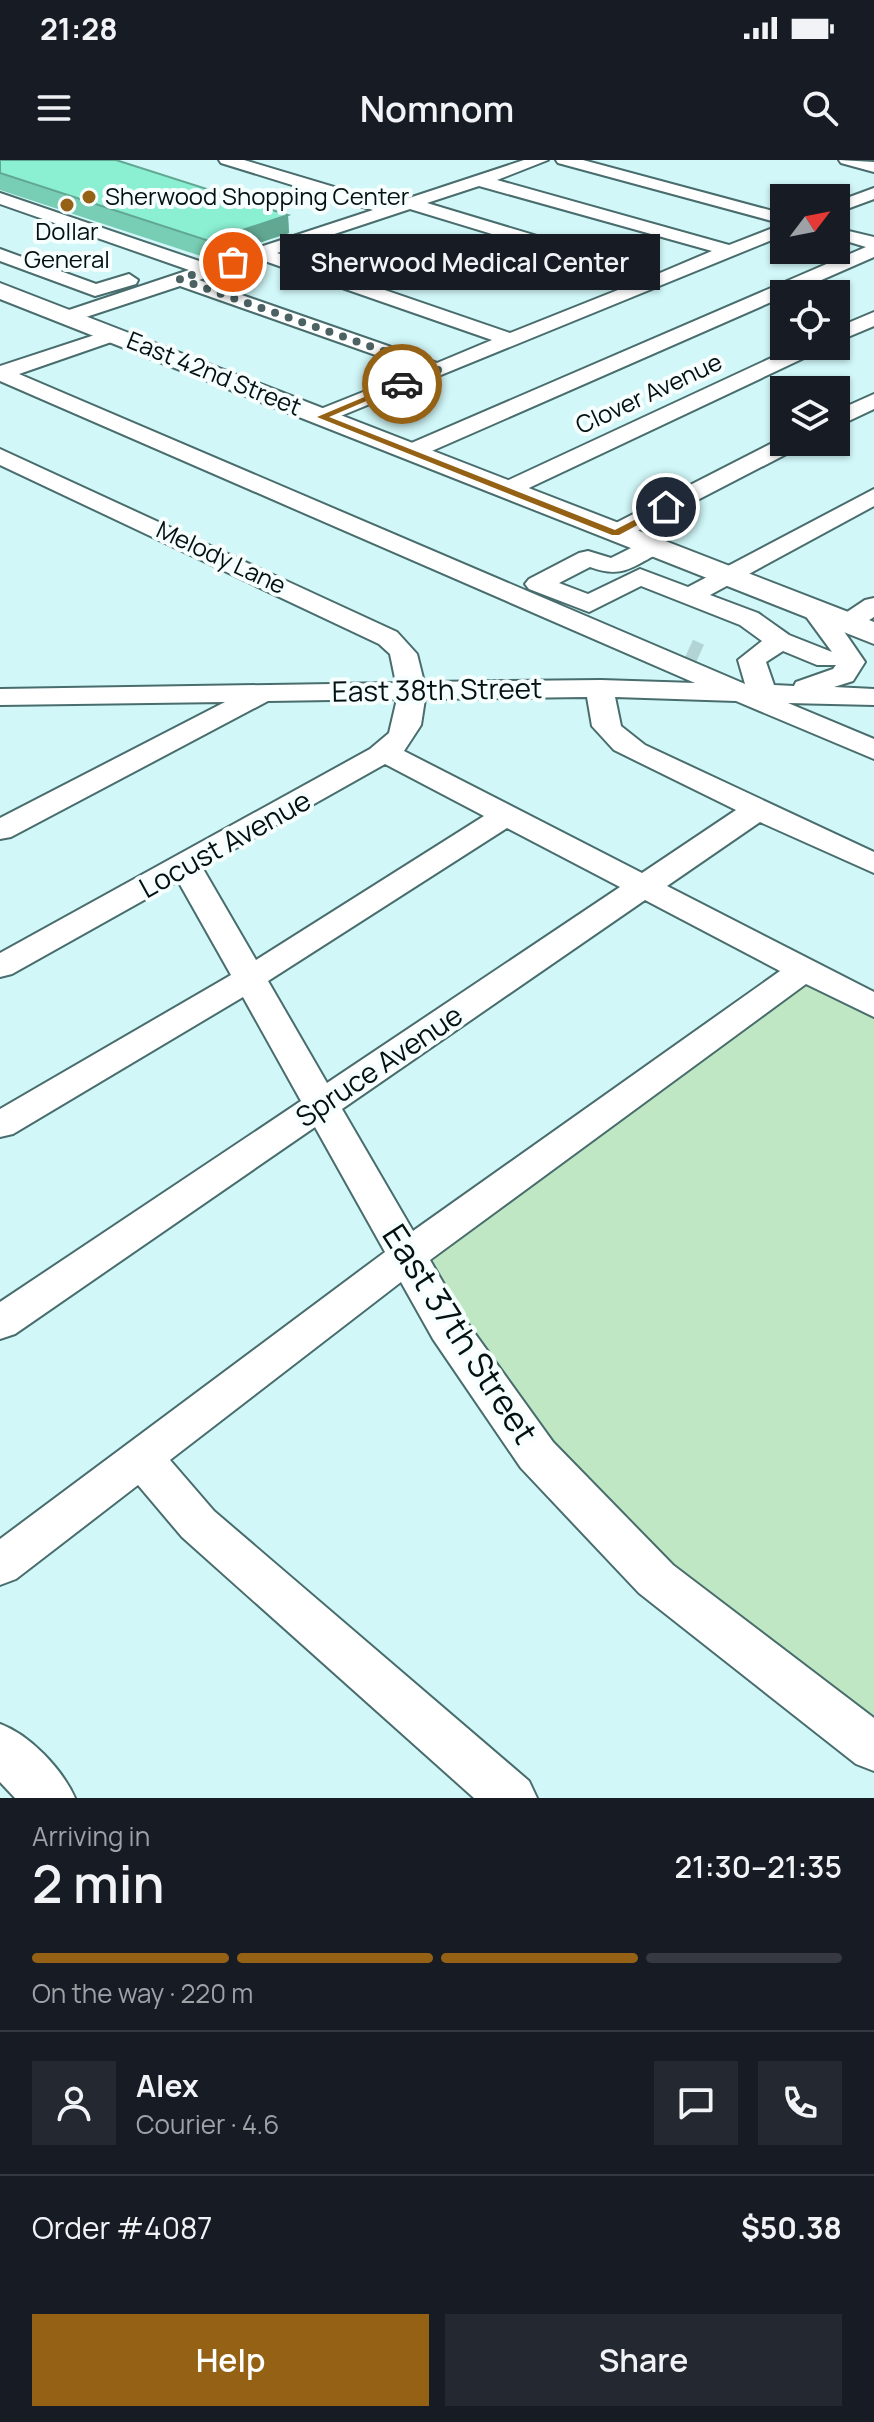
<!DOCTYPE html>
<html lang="en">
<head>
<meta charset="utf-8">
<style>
  :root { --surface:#171b24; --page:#242831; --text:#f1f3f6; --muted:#9ea1a6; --line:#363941; --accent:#956215 }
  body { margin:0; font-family:Manrope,sans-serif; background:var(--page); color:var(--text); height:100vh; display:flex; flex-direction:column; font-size:30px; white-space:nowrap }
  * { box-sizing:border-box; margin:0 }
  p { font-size:26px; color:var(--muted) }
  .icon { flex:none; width:44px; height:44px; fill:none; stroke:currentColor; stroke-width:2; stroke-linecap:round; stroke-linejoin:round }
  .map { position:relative; height:1638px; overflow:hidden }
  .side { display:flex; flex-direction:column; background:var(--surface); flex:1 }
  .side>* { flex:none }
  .needle { width:52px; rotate:58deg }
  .buttons { position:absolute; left:770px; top:24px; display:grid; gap:16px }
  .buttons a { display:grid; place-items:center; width:80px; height:80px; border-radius:0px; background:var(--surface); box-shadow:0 2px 6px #0004; font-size:40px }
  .pin { position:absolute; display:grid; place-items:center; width:68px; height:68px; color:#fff; margin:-34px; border:4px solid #fff; border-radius:50%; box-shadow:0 2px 8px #0007 }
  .courier { position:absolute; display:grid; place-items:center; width:80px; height:80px; margin:-40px; border:6px solid #956215; border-radius:50%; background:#fff; color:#222; box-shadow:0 2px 10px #0007 }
  .bubble { position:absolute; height:56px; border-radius:0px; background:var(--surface); box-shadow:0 2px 6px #0004; font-size:26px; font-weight:600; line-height:56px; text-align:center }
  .headline em { font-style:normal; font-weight:600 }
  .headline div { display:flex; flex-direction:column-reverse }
  .headline { display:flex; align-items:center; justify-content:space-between; height:136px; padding:0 32px }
  h1 { font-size:52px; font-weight:600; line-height:60px }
  .bar { display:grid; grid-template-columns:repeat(4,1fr); gap:12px 8px; align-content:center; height:96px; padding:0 32px }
  .bar i { height:10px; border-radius:6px; background:var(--line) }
  .bar .current { background:var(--accent) }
  .bar p { grid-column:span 4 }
  .line { display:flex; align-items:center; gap:20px; padding:0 32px; border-top:2px solid var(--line) }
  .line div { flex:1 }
  .round { display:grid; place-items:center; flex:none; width:84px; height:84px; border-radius:0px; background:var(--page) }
  .action { display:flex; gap:16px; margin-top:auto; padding:16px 32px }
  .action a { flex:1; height:92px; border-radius:0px; background:var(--accent); color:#fff; font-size:32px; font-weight:600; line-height:92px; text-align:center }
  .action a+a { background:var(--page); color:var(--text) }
  .status { display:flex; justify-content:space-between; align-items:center; height:56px; padding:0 40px; background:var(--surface); direction:ltr }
  .status svg { height:22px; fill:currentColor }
  header { display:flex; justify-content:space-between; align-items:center; height:104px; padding:0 32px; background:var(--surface); font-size:36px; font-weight:600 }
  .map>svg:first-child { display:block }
  .green { fill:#bfe7c3 }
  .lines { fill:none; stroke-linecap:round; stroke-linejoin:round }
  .minor-tunnel { stroke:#b2d4d5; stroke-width:29; stroke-dasharray:29 15; stroke-linecap:butt }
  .minor-casing { stroke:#496c6d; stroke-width:4 }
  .highway-casing { stroke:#496c6d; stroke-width:4 }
  .minor { fill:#fff; fill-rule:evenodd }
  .highway { fill:#fff; fill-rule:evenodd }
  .wall { fill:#78ceb4 }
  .shaded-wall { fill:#61a792 }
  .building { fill:#8befd1; stroke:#61a792; stroke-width:2 }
  .route { fill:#956215 }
  .done { stroke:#4c6262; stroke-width:8; stroke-dasharray:0 14.4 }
  .poi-dot { fill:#956215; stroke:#f6fefe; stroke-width:3 }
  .labels { text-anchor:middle; stroke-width:8; stroke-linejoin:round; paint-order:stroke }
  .far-poi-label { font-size:24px; fill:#041111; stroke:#f6fefe; text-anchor:start }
  .far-street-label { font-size:24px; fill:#041111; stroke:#f6fefe }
  .street-label { font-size:28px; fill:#041111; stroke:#f6fefe }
  .near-street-label { font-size:34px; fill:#041111; stroke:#f6fefe }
</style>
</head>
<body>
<div class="status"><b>21:28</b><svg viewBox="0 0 49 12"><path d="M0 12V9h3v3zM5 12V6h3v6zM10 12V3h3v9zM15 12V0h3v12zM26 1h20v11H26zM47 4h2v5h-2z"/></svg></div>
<header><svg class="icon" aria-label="menu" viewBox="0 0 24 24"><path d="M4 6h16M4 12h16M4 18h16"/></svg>Nomnom<svg class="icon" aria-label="search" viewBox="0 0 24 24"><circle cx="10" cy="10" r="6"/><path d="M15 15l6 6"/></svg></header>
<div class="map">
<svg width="874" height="1638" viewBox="0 0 874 1638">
  <rect width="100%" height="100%" fill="#d1f7f8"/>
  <path class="green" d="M800 805 874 842V1588L657 1419 408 1097Z"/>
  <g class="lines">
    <path class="minor-tunnel" d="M687 493 698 498"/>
    <defs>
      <path id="minor" d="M219 0H244L391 44 524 0H548L497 20 729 85 783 64 558 3 556 0H583L784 54V75L321 264 313 262 310 257 313 252 418 210 180 126 74 161H60L57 157 60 153 189 110 0 44V33L208 104 373 50 221 3ZM479 26 712 91 660 113 427 43ZM410 49 643 120 510 173 277 93ZM259 99 492 180 437 203 199 120Z
        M839 0 874 2V12L841 3Z
        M874 28V39L836 53V42Z
        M836 68 874 77V97L418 297H402L399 292 402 287 866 87 836 78Z
        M0 89 96 124 129 114 138 120 136 124 95 136 0 101Z
        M874 152V166L836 182V168Z
        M113 169 120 171 123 175 120 179 19 214 745 524 738 500 762 481 740 465 641 426 589 452 529 429 525 424 529 419 579 393 588 391 611 398 643 382H661L664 387 661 392C632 407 622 419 590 407L559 423 588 434 640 409 688 427 874 329V346L710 435 758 453 789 475 832 492 802 451 806 445H824L835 460 865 440 874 438V457L855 469 843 470 865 502 853 521 834 527 874 529V545L788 543 874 579V599L736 541 615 537 621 566 645 585 874 692V713L760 662 667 726 874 832V857L806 824 430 1100 463 1157 553 1282 673 1405 874 1558V1611L856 1604 639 1433 521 1308 433 1179 401 1122 170 1300 214 1351 529 1621 537 1638H474L182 1377 138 1325 16 1419 0 1425V1379L385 1092 315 967 15 1174 0 1179V1142L301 941 243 837 13 974 0 977V949L231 815 178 721 12 814 0 817V793L370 589 389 573 397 539 268 541 11 677 0 679V658L225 542 0 545V529L396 523 390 494 379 484 0 305V289L397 472 417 494 424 522 601 520 695 523 0 221V206ZM783 491 817 505H836L833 509 796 522 794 526 774 525 766 502ZM587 537 592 566 614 590 736 650 642 713 404 591 421 565 425 539ZM385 604 484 656 256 800 202 707ZM507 668 620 727 327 923 268 821ZM645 740 780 811 413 1071 342 949Z
        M797 186H824L821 190 514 335H498L494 330 498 325Z
        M874 234V249L836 267V251Z
        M784 277V282H803L800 287 624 378H606L603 373 606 368Z
        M0 1564C30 1575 62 1609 75 1638H15L0 1622Z"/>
      <path id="highway" d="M0 123 874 462V484L0 139Z"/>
    </defs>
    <use href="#minor" class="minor-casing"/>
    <use href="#highway" class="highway-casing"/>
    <use href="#minor" class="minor"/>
    <use href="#highway" class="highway"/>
  </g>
  <path class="wall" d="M0 0 288 55 289 73 210 99 0 30Z"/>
  <path class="shaded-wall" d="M288 55 289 73 210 99 209 81Z"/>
  <path class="building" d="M0 0H116L288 55 209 81 0 13Z"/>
  <path class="route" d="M400 222 406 224 329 257 615 370 663 345 671 347 619 375H612L317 257Z"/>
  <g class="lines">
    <path class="done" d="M233 102 179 119 438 210 402 224"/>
  </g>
  <g class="poi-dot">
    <circle cx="89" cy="37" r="8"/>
    <circle cx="67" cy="45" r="8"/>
  </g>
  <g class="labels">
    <g class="far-poi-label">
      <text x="105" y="45">Sherwood Shopping Center</text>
      <text x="67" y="80" text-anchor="middle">Dollar<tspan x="67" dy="28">General</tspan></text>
    </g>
    <g class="far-street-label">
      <text transform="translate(214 214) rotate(22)" y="8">East 42nd Street</text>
      <text transform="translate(649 234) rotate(-25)" y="8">Clover Avenue</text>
      <text transform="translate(221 398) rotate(25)" y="8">Melody Lane</text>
    </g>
    <g class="street-label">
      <text transform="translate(437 530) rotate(-1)" y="10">East 38th Street</text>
      <text transform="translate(225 684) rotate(-29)" y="10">Locust Avenue</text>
      <text transform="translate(379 906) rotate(-34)" y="10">Spruce Avenue</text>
    </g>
    <g class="near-street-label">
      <text transform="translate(460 1174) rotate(57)" y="12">East 37th Street</text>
    </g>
  </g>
</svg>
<div class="buttons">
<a><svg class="needle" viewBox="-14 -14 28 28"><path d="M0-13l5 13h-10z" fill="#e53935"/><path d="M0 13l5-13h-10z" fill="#9ea1a6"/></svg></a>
<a><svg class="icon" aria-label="locate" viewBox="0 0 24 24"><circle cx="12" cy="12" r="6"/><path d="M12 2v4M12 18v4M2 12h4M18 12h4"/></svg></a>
<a><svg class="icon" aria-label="layers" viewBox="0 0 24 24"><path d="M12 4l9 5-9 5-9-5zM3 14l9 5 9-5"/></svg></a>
</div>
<div class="pin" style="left:233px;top:102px;background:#ea580c"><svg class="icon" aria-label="bag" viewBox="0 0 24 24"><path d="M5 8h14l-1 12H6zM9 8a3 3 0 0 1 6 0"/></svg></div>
<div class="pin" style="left:666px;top:347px;background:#1f2937"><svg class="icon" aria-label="home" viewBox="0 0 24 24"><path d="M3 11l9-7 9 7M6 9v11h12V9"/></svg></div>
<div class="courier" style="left:402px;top:224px"><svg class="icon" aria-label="car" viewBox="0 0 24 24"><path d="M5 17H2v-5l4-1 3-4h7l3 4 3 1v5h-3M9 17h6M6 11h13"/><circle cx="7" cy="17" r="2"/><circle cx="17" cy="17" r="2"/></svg></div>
<div class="bubble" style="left:280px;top:74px;width:380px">Sherwood Medical Center</div>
</div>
<section class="side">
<div class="headline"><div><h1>2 min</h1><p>Arriving in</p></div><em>21:30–21:35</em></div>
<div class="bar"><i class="current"></i><i class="current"></i><i class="current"></i><i></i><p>On the way · 220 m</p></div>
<div class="line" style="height:144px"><a class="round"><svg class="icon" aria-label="person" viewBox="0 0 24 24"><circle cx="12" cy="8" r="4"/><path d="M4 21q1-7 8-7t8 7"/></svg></a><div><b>Alex</b><p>Courier · 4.6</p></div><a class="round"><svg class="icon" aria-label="chat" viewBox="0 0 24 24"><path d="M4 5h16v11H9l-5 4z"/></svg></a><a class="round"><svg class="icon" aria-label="phone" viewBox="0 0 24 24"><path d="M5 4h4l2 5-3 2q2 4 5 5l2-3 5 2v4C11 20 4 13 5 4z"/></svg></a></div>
<div class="line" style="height:104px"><div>Order #4087</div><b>$50.38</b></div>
<div class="action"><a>Help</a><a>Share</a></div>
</section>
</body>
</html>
